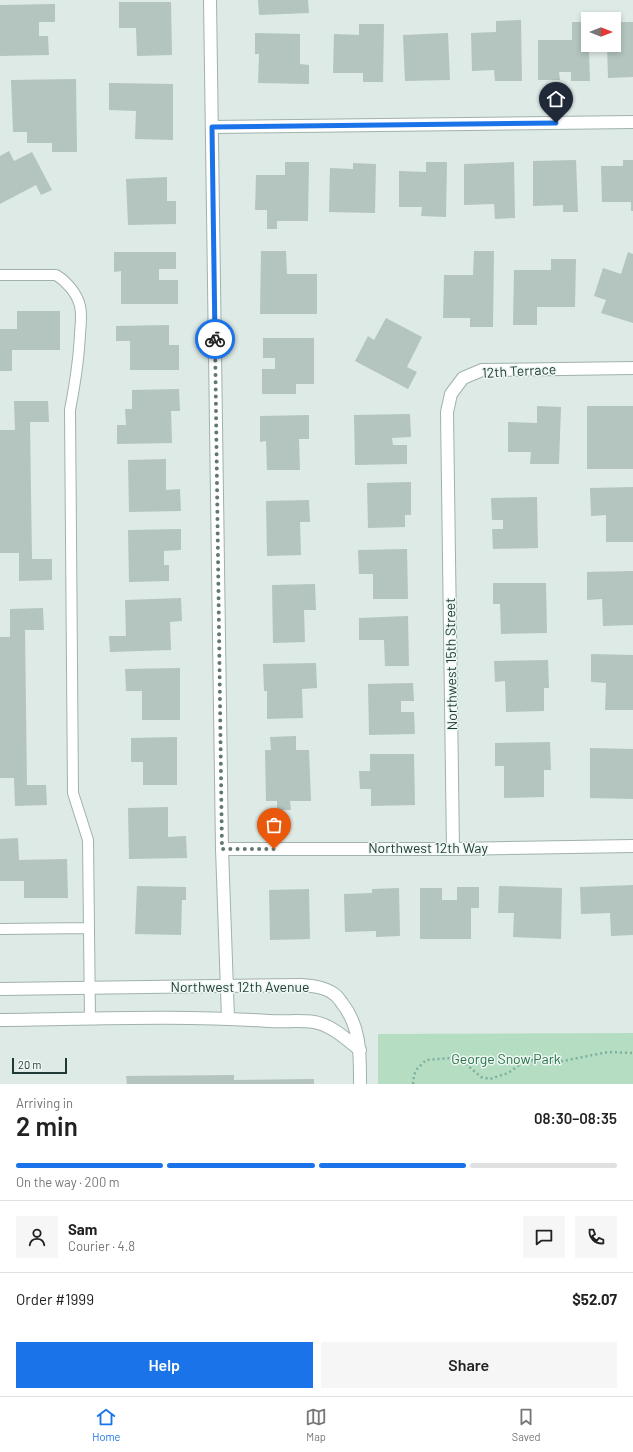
<!DOCTYPE html>
<html lang="en">
<head>
<meta charset="utf-8">
<style>
  :root { --surface:#fff; --page:#f6f6f6; --text:#222; --muted:#767676; --line:#e0e0e0; --accent:#1a73e8 }
  body { margin:0; font-family:Barlow,sans-serif; background:var(--page); color:var(--text); height:100vh; display:flex; flex-direction:column; font-size:15px; white-space:nowrap }
  * { box-sizing:border-box; margin:0 }
  p { font-size:13px; color:var(--muted) }
  .icon { flex:none; width:22px; height:22px; fill:none; stroke:currentColor; stroke-width:2; stroke-linecap:round; stroke-linejoin:round }
  .map { position:relative; height:1084px; overflow:hidden }
  .panel { display:flex; flex-direction:column; background:var(--surface); flex:1 }
  .panel>* { flex:none }
  .needle { width:26px; rotate:90deg }
  .tools { position:absolute; left:581px; top:12px; display:grid; gap:8px }
  .tools a { display:grid; place-items:center; width:40px; height:40px; border-radius:0px; background:var(--surface); box-shadow:0 2px 6px #0003; font-size:20px }
  .scale { position:absolute; left:12px; bottom:10px; width:55px; box-sizing:border-box; padding-left:4px; border:2px solid #1e3a34; border-top:0; font-size:11px; line-height:14px; white-space:nowrap; color:#1e3a34; -webkit-text-stroke:3px #eef7f3; paint-order:stroke }
  .pin { position:absolute; display:grid; place-items:center; width:34px; height:34px; color:#fff; margin:-41px -17px; border-radius:50% 50% 50% 0; rotate:-45deg; box-shadow:0 0 4px #0007 }
  .pin .icon { rotate:45deg }
  .courier { position:absolute; display:grid; place-items:center; width:40px; height:40px; margin:-20px; border:3px solid #1a73e8; border-radius:50%; background:#fff; color:#222; box-shadow:0 1px 5px #0007 }
  .overview em { font-style:normal; font-weight:600 }
  .overview div { display:flex; flex-direction:column-reverse }
  .overview { display:flex; align-items:center; justify-content:space-between; height:68px; padding:0 16px }
  h1 { font-size:26px; font-weight:600; line-height:30px }
  .bar { display:grid; grid-template-columns:repeat(4,1fr); gap:6px 4px; align-content:center; height:48px; padding:0 16px }
  .bar i { height:5px; border-radius:3px; background:var(--line) }
  .bar .on { background:var(--accent) }
  .bar p { grid-column:span 4 }
  .line { display:flex; align-items:center; gap:10px; padding:0 16px; border-top:1px solid var(--line) }
  .line div { flex:1 }
  .round { display:grid; place-items:center; flex:none; width:42px; height:42px; border-radius:0px; background:var(--page) }
  .cta { display:flex; gap:8px; margin-top:auto; padding:8px 16px }
  .cta a { flex:1; height:46px; border-radius:0px; background:var(--accent); color:#fff; font-size:16px; font-weight:600; line-height:46px; text-align:center }
  .cta a+a { background:var(--page); color:var(--text) }
  .dock { display:flex; justify-content:space-around; align-items:center; height:56px; border-top:1px solid var(--line); background:var(--surface); font-size:11px; color:var(--muted) }
  .dock a { display:grid; justify-items:center; gap:2px }
  .dock .on { color:var(--accent) }
  .map>svg:first-child { display:block }
  .green { fill:#b5ddc1 }
  .building { fill:#b3c5be }
  .lines { fill:none; stroke-linecap:round; stroke-linejoin:round }
  .service-casing { stroke:#a0b2ac; stroke-width:12 }
  .minor-casing { stroke:#a0b2ac; stroke-width:14 }
  .tertiary-casing { stroke:#a0b2ac; stroke-width:14 }
  .path { stroke:#7cb0a1; stroke-width:2.5; stroke-dasharray:2 3; stroke-linecap:butt }
  .service { stroke:#fff; stroke-width:10 }
  .minor { stroke:#fff; stroke-width:12 }
  .tertiary { stroke:#fff; stroke-width:12 }
  .done { stroke:#617872; stroke-width:4; stroke-dasharray:0 7.2 }
  .route { stroke:#1a73e8; stroke-width:5 }
  .labels { text-anchor:middle; stroke-width:3; stroke-linejoin:round; paint-order:stroke }
  .street-label { font-size:14px; fill:#1e3a34; stroke:#eef7f3 }
  .park-label { font-size:14px; fill:#277346; stroke:#eef7f3 }
</style>
</head>
<body>
<div class="map">
<svg width="633" height="1084" viewBox="0 0 633 1084">
  <rect width="100%" height="100%" fill="#ddeae5"/>
  <path class="green" d="M633 1033V1084H378V1034Z"/>
  <path class="building" d="M258 0H308L309 13 259 15Z
    M119 2H171L172 55 137 56 136 28H119Z
    M55 4V22H39V36H48L49 55 0 56V5Z
    M521 20 522 81H495L494 70 472 71 471 33 496 32V21Z
    M572 22H588L590 81H571V72H559L560 80H538V40H572Z
    M614 22H633V77L608 78 607 45H614Z
    M359 24H384L383 82H363V73H333L334 34 359 35Z
    M255 33 300 34V64L309 65V84L258 83 259 54H255Z
    M448 33 450 80 405 81 403 35Z
    M76 79 77 152H52V143H27V132H13L11 80Z
    M109 83 173 84V140L135 139 136 111 109 110Z
    M9 151 14 161 32 152 52 190 41 195 36 185 0 204V156Z
    M576 160 578 212H563V205L533 206V161Z
    M623 160H633V211H631V202H602L601 166H623Z
    M285 162H309L308 221H277V229H267V210H255L256 175H285Z
    M426 162H447L446 217 421 216 422 207H399V171L426 172Z
    M514 162 515 218 495 219 494 204 464 205V164Z
    M353 163 376 164 375 213 329 212 330 168 353 169Z
    M167 177V201H176V224L128 225 126 179Z
    M261 251H286L287 274H317V314H260Z
    M474 251H494L493 327H470V318H443L444 275H473Z
    M114 252H176V269H159V280H178V304H121V271L114 272Z
    M628 252 633 254V323L601 313 606 300 594 296 603 268 621 274Z
    M551 259H576L575 307H537V325H513L514 270H551Z
    M17 311H60V350H12V371H0V329H17Z
    M386 318 422 337 407 367 417 372 408 389 355 361 368 336 374 340Z
    M169 325V345H179V370H130V341H116V326Z
    M263 338H314V384H296V394H262V369H275V358H263Z
    M179 389 180 411H171L172 443 117 444V425H126L125 409H132V390Z
    M14 401H48L49 422H30L32 559H52V580L19 581V553H0V430H15Z
    M537 406 561 407 559 464H530L531 452H508V422L537 423Z
    M587 406H633V469H587Z
    M410 414 411 437 392 438 393 445H407V464L355 465 354 415Z
    M309 415V439H299L300 470H267L266 441 260 442V416Z
    M166 459V490L180 489 181 511 129 512 128 460Z
    M411 482V515H405V527L368 528 367 483Z
    M633 487V542H606V515L591 516 590 488Z
    M537 497 538 548 493 549 492 529H503V520H492L491 498Z
    M309 500 310 522H300L301 555 267 556 266 501Z
    M181 529V550L164 551V565H169V581L129 582 128 530Z
    M407 549 408 599H373V574H359L358 550Z
    M633 571V625L603 626 602 599 587 600V572Z
    M493 583H546L547 633 501 634 500 604H493Z
    M315 584 316 610H304L305 642 273 643 272 585Z
    M181 598 182 621 170 622 171 650 110 652 109 636H126L125 600Z
    M43 608 44 630H25L27 785H46L47 805 15 806 14 778H0V637H10V609Z
    M408 616 409 666H385L384 640H359V618Z
    M591 654 633 655V710H605L606 683 591 682Z
    M548 660 549 688H544V711L506 712 505 681 495 682 494 661Z
    M316 663 317 688 302 689 303 718 267 719V691H264L263 664Z
    M180 668V720H142V691H126L125 669Z
    M413 683 414 701H401V712H414L415 734 369 735 368 684Z
    M296 736V750H309L311 801H290L291 810H277V801H266L265 750H271L270 737Z
    M177 737V785H143V762H131V738Z
    M550 742 551 770H544V797L504 798V766H495V743Z
    M590 748 633 749V799L590 798Z
    M370 754H414L415 805 371 806V789H360L359 771H370Z
    M168 807V837L186 836 187 858 129 859 128 808Z
    M18 838 19 860 67 859 68 898H24V881H0V839Z
    M633 885V935L611 936 610 913 581 914 580 887Z
    M137 886 186 887V900H182L181 935 135 934Z
    M499 886 562 888 561 939 513 937 514 913H498Z
    M457 887H479V908H471V939H420V888H442V900H457Z
    M399 888 400 936 376 937V931L345 932 344 894 372 893V889Z
    M309 889 310 939 270 940 269 890Z
    M234 1075V1080L314 1079V1084H127L126 1076Z"/>
  <g class="lines">
    <defs>
      <path id="service" d="M0 275H56C66 281 77 293 80 306 82 315 81 324 80 333 79 359 75 384 70 410L73 793 88 840 90 1019
        M0 929 89 928"/>
      <path id="minor" d="M210 0 222 849 228 1018
        M212 127 633 122
        M222 849H453L633 846
        M453 849 447 412 451 394 463 378 482 370 633 368"/>
      <path id="tertiary" d="M0 989 301 985C313 986 325 987 334 994 337 996 340 1000 342 1003 361 1027 360 1055 360 1084
        M0 1020C90 1019 180 1015 269 1021 284 1022 300 1020 314 1022 332 1025 347 1040 360 1050"/>
    </defs>
    <use href="#service" class="service-casing"/>
    <use href="#minor" class="minor-casing"/>
    <use href="#tertiary" class="tertiary-casing"/>
    <path class="path" d="M413 1084 414 1075 417 1069 426 1060 451 1058 460 1059 481 1077 490 1079 508 1073 521 1064 533 1060 558 1062 608 1052 633 1053"/>
    <use href="#service" class="service"/>
    <use href="#minor" class="minor"/>
    <use href="#tertiary" class="tertiary"/>
  </g>
  <g class="lines">
    <path class="done" d="M215 339 222 849H274"/>
    <path class="route" d="M215 339 212 127 556 123"/>
  </g>
  <g class="labels">
    <g class="street-label">
      <text transform="translate(519 371) rotate(-3)" y="5">12th Terrace</text>
      <text transform="translate(451 664) rotate(-91)" y="5">Northwest 15th Street</text>
      <text x="428" y="853">Northwest 12th Way</text>
      <text x="240" y="992">Northwest 12th Avenue</text>
    </g>
    <g class="park-label">
      <text x="506" y="1064">George Snow Park</text>
    </g>
  </g>
</svg>
<div class="tools">
<a><svg class="needle" viewBox="-14 -14 28 28"><path d="M0-13l5 13h-10z" fill="#e53935"/><path d="M0 13l5-13h-10z" fill="#767676"/></svg></a>
</div>
<div class="scale">20 m</div>
<div class="pin" style="left:274px;top:849px;background:#ea580c"><svg class="icon" aria-label="bag" viewBox="0 0 24 24"><path d="M5 8h14l-1 12H6zM9 8a3 3 0 0 1 6 0"/></svg></div>
<div class="pin" style="left:556px;top:123px;background:#1f2937"><svg class="icon" aria-label="home" viewBox="0 0 24 24"><path d="M3 11l9-7 9 7M6 9v11h12V9"/></svg></div>
<div class="courier" style="left:215px;top:339px"><svg class="icon" aria-label="bike" viewBox="0 0 24 24"><circle cx="6" cy="16" r="4"/><circle cx="18" cy="16" r="4"/><path d="M6 16l4-8h5l3 8M10 8l3 8H6M13 5h3"/></svg></div>
</div>
<section class="panel">
<div class="overview"><div><h1>2 min</h1><p>Arriving in</p></div><em>08:30–08:35</em></div>
<div class="bar"><i class="on"></i><i class="on"></i><i class="on"></i><i></i><p>On the way · 200 m</p></div>
<div class="line" style="height:72px"><a class="round"><svg class="icon" aria-label="person" viewBox="0 0 24 24"><circle cx="12" cy="8" r="4"/><path d="M4 21q1-7 8-7t8 7"/></svg></a><div><b>Sam</b><p>Courier · 4.8</p></div><a class="round"><svg class="icon" aria-label="chat" viewBox="0 0 24 24"><path d="M4 5h16v11H9l-5 4z"/></svg></a><a class="round"><svg class="icon" aria-label="phone" viewBox="0 0 24 24"><path d="M5 4h4l2 5-3 2q2 4 5 5l2-3 5 2v4C11 20 4 13 5 4z"/></svg></a></div>
<div class="line" style="height:52px"><div>Order #1999</div><b>$52.07</b></div>
<div class="cta"><a>Help</a><a>Share</a></div>
</section>
<nav class="dock">
<a class="on"><svg class="icon" aria-label="home" viewBox="0 0 24 24"><path d="M3 11l9-7 9 7M6 9v11h12V9"/></svg>Home</a>
<a><svg class="icon" aria-label="map" viewBox="0 0 24 24"><path d="M3 6l6-2 6 2 6-2v14l-6 2-6-2-6 2zM9 4v14M15 6v14"/></svg>Map</a>
<a><svg class="icon" aria-label="saved" viewBox="0 0 24 24"><path d="M7 4h10v16l-5-4-5 4z"/></svg>Saved</a>
</nav>
</body>
</html>
